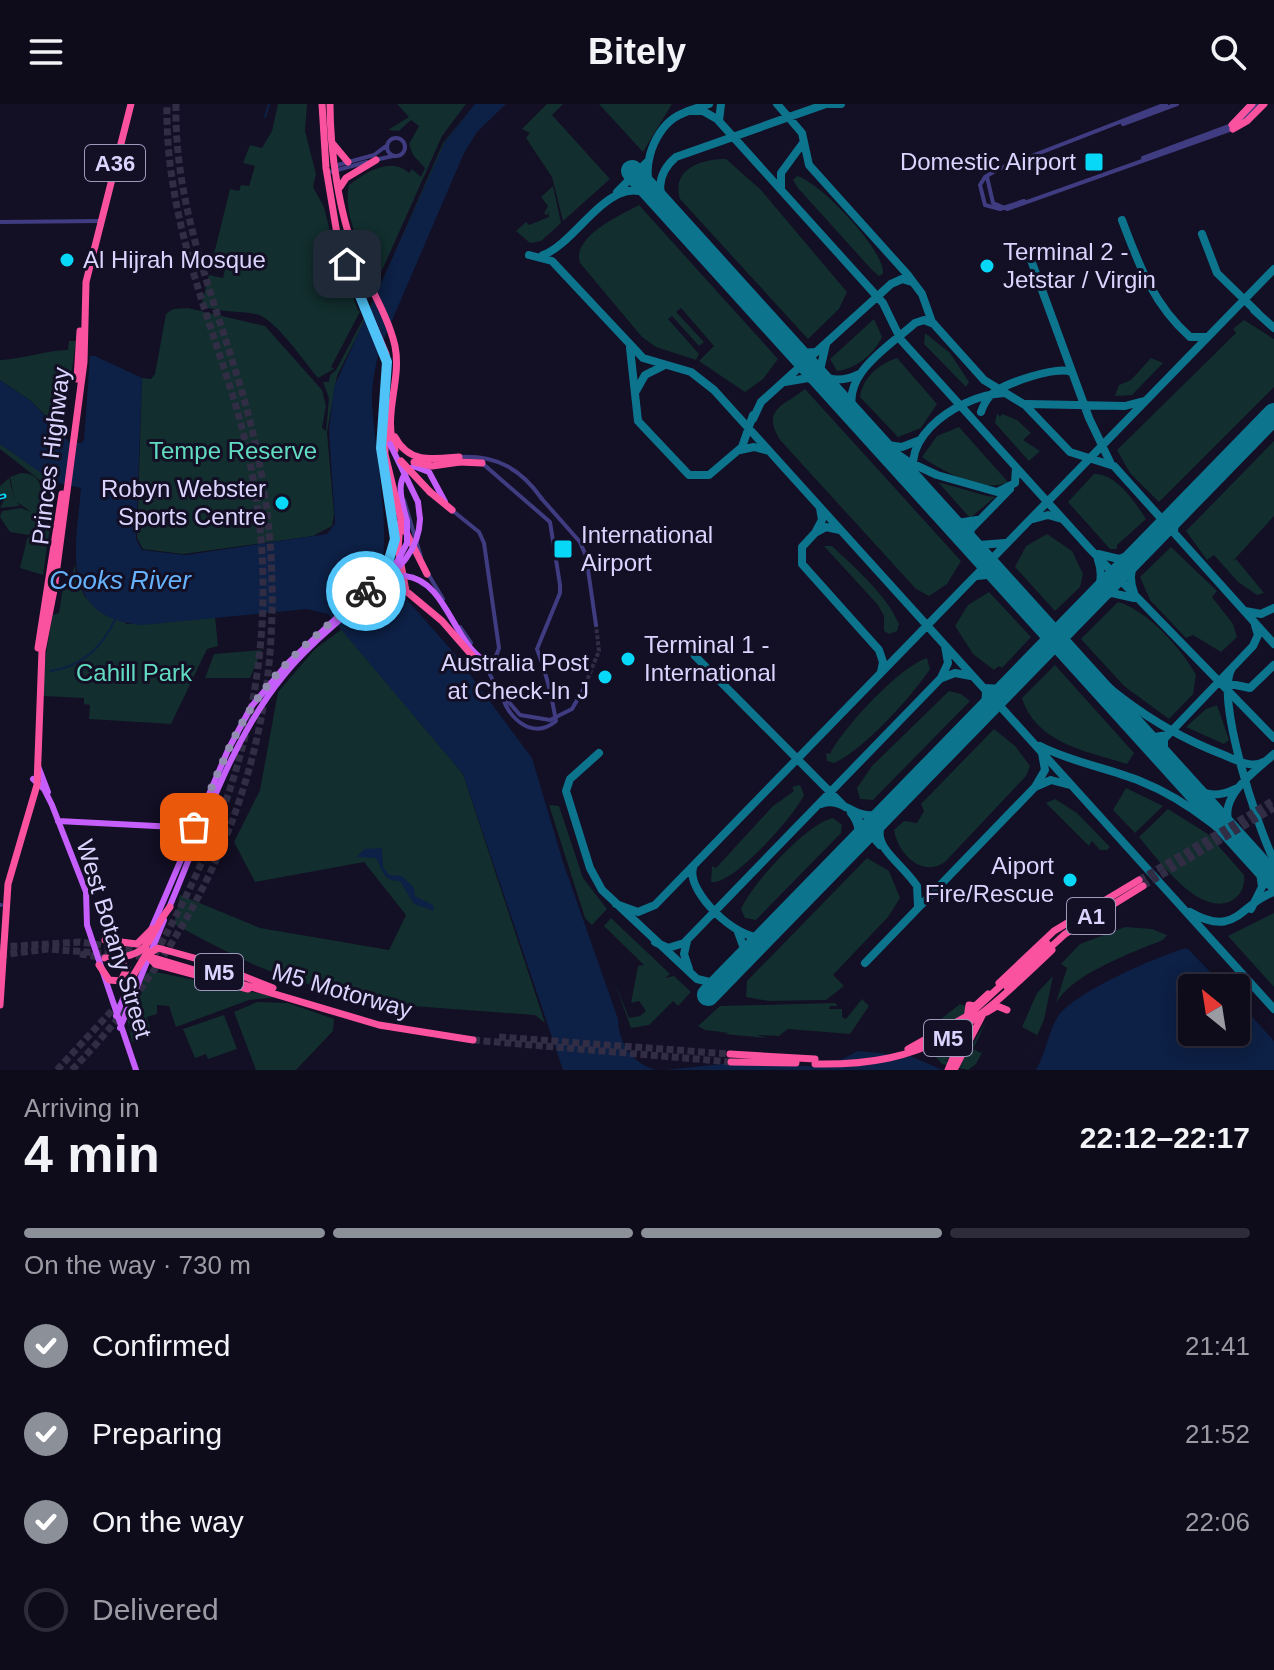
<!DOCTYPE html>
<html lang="en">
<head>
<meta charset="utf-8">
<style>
  :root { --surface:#0e0b1b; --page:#1c1928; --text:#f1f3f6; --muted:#9b9ba3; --line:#2e2b3a; --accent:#8c9099 }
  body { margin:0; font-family:Arial,sans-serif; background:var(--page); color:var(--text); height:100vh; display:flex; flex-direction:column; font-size:30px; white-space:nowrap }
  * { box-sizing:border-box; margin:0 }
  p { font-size:26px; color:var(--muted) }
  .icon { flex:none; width:44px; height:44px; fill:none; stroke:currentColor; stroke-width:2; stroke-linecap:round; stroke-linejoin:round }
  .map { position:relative; height:966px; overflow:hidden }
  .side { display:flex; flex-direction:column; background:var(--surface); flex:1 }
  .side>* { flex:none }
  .needle { width:52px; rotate:330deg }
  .buttons { position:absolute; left:1178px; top:870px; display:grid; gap:16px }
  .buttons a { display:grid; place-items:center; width:72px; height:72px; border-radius:8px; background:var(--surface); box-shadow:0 4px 20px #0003,0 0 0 2px var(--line); font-size:40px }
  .pin { position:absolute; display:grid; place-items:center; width:68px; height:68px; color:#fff; margin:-34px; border-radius:16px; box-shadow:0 4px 12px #0006 }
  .courier { position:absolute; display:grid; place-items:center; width:80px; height:80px; margin:-40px; border:6px solid #4fc3f7; border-radius:50%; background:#fff; color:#222; box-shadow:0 2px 10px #0007 }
  .summary em { font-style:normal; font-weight:600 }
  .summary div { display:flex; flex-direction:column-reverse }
  .summary { display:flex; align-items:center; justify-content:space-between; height:136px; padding:0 24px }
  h1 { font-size:52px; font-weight:600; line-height:60px }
  .bar { display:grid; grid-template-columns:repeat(4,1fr); gap:12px 8px; align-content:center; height:96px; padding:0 24px }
  .bar i { height:10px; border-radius:6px; background:var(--line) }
  .bar .on { background:var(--accent) }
  .bar p { grid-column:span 4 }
  ol { padding:0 24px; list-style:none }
  li { display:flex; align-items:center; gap:24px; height:88px }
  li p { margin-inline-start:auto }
  li .icon { padding:8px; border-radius:50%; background:var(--accent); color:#fff; stroke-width:4 }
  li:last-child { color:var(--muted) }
  li i { width:44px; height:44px; border:4px solid var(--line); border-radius:50% }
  header { display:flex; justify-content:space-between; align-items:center; height:104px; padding:0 24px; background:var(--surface); font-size:36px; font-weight:600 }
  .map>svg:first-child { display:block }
  .green { fill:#122e2e }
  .water { fill:#0d2045 }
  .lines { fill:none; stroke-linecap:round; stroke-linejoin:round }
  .stream { stroke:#0d2045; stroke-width:2 }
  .taxiway { stroke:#0d748e; stroke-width:8 }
  .runway { stroke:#0d748e; stroke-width:22 }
  .minor-tunnel { stroke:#312d45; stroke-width:4; stroke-dasharray:4 2; stroke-linecap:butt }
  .highway-tunnel { stroke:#312d45; stroke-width:7; stroke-dasharray:7 3.5; stroke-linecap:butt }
  .minor { stroke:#403c82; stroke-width:4 }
  .major { stroke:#c55efb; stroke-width:6 }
  .highway { stroke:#fa529e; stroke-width:7 }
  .rail-casing { stroke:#07d8f7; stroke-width:5 }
  .rail { stroke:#130f24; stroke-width:2; stroke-dasharray:6; stroke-linecap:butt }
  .minor-bridge { stroke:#403c82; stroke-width:4 }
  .major-bridge { stroke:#c55efb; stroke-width:6 }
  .highway-bridge { stroke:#fa529e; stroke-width:7 }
  .done { stroke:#948fb2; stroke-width:8; stroke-dasharray:0 14.4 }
  .route { stroke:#4fc3f7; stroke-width:10 }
  .poi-dot { fill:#07d8f7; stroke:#130f24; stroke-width:3 }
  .labels { text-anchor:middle; stroke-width:6; stroke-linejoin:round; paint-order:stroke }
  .shield { fill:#130f24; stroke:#9e99bd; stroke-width:2 }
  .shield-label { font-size:22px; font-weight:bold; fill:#dad4fe }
  .poi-label { font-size:24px; fill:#dad4fe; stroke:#130f24; text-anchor:end }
  .park-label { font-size:24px; fill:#61dcc1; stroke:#130f24 }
  .street-label { font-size:24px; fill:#dad4fe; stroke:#130f24 }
  .water-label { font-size:26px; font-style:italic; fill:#65b1fb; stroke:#130f24 }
</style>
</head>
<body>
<header><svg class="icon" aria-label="menu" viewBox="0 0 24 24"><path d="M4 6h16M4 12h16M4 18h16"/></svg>Bitely<svg class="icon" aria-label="search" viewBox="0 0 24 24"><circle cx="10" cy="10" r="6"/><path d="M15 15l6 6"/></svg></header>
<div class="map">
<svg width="1274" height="966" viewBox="0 0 1274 966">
  <rect width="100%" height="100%" fill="#130f24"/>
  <path class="green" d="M278 0H307L305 27 316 70 313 83 324 103 336 152 359 208 374 174C363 148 342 110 349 81 365 68 392 52 409 69L412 65 421 73 425 64 413 51 409 40 419 22 411 16 399 27 388 26 409 13 397 0H466L442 32 384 162 331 263 334 265 318 274C306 260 275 214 256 210 238 207 219 208 201 202L209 171 223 174 227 158 213 154 230 85 239 87 241 81 249 82 255 62 243 59 250 41 262 44 272 27Z
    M475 0 445 38 385 176 337 272 327 328 334 410 332 422 313 432 183 450 143 445 137 434 142 274 151 275 155 270 166 210 173 205 188 204 265 222 322 286 326 302 322 324 326 327 329 294 323 278H329L330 271 336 266 378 187 443 39Z
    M547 0H563L552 11 610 75 563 117 552 73 526 34 530 29 522 25Z
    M599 0H672L643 48Z
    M726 55 760 85 847 188 839 205 808 235 680 95C671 65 701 55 726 55Z
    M797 72C820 78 886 147 883 170L879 172 872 166 798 84 793 76Z
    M553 82 561 119 541 137 530 139 516 127 526 118 529 121 549 113V106L548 111 544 110 548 102 541 93Z
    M639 101 778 255 763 275 745 288 699 257 714 242 681 204 676 208 704 238 699 242 672 212 668 215 699 250 696 256 656 243 642 233 580 159C571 132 623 110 639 101Z
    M874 215 882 233C874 250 856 265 837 267L830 255Z
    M1244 216 1274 235V283L1159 398 1130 369 1117 346 1236 229 1233 225Z
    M925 229 950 249 969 278 966 283 924 240Z
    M69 237H76L63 329 31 297 0 276V256C24 255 46 246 68 246Z
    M897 254 937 300 921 324 898 333 860 293C863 273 879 260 897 254Z
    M1151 254 1163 259 1132 291 1115 292 1119 281 1131 276Z
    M805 285 961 457 947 480 929 492 916 485 781 337C760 305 784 302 805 285Z
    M997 309 1000 313 1002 310 1017 316 1031 329 1023 336 1040 347 1029 357 995 319Z
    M959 323 1008 378C985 390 942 367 922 353L937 332Z
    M1274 337V412L1233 457 1236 455 1264 489 1257 491 1238 478 1214 451 1207 456 1186 427Z
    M0 340 58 378 50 418H46V389L41 377 0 345Z
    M21 369C48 369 42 398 44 417L17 398 20 402 0 404 6 392 0 390V382L9 374 15 397 10 373Z
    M1094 370C1116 369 1135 398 1146 415L1117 441V445H1110L1068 398Z
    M938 378 987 392 995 393 970 414Z
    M21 404 34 409 42 418 29 431 10 428 0 413 2 407Z
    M38 423H50L43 471 20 464 27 435Z
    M1047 430 1072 447 1083 470 1080 483 1055 507 1015 463 1026 442Z
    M824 442H832C855 464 886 490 899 520L897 527 889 530 884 527V512L878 501Z
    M1171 443 1217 487 1212 493 1233 520 1237 533 1221 548 1193 531 1186 534 1150 496 1140 473Z
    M75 461 77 477 85 493 127 520 215 513 218 542 207 545 171 620 89 615 90 601 84 600V594L43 592C44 561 47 539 53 511L59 509 64 477 71 473Z
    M989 488 1031 533 1002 564 999 562 994 566 973 550 955 522 968 501Z
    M1118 498C1147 506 1182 545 1196 571L1193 590 1169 615 1124 582 1081 535Z
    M342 525 463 670 545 919 535 911 412 902C394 891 332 887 304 879 258 866 216 842 174 820L180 791 260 824 389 846 406 811 364 758 255 778 234 738 260 686 278 588 315 545Z
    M262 546 250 574H205L214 550Z
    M927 554 930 565C913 591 863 647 834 659L827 657 826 649 830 650C843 624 899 563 927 554Z
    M1055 561 1134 649 1127 660C1086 647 1036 639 1022 594Z
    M949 587 961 590 970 597 873 696 860 695 857 684 872 662Z
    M1217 601 1229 636 1224 640 1186 623 1206 605Z
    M994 625 1015 642 1030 662 1026 672 945 758C922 774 898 750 894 726L904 717 917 719 924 707 921 700Z
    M800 681 804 691C795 711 733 782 711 778L712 762 716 764 773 702 794 687 792 683Z
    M1126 684 1163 702 1135 729 1113 706Z
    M1055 695 1077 709 1110 743 1107 746H1100L1092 737 1089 742 1046 699Z
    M549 701 559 702 583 774 607 805 592 821 585 814Z
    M1168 705 1208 730 1244 771C1245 782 1242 791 1231 797 1198 813 1157 754 1139 733Z
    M833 714 842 721 841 729 756 816 745 814 741 805C752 780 807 719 833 714Z
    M867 754 889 767 900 794 888 813 833 871 844 882 826 896 769 897 746 893 747 877Z
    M1274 809V883L1228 832Z
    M611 814 670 870 665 874 674 872 691 888 678 902 673 897 649 921 631 924 613 874 629 914 640 912 646 907 639 897 631 899 638 862 644 861 604 822Z
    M1125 823 1152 825 1167 831 1163 836C1133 848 1067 872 1055 902L1067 864 1061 860 1080 840Z
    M151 867 277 893 249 896 176 923 169 902 157 901V910L147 913 152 930 132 938 127 914 145 870Z
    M1053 872 1044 916 1025 959 1037 931 1022 923 1037 889Z
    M862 895 869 902 850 930 788 925 779 932 756 931 768 934 724 930 729 929 705 926 698 922 720 902 835 899 838 902H830L829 905H842V913L846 915Z
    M257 898 288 899 334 915 333 927 296 966H256L234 908Z
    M960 900 967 902 948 956H944L963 963 960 961 987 916 973 945 981 949 984 945 976 960 968 966 942 960 934 951 936 919Z
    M224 911 237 945 208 955 206 950 195 954 183 925Z"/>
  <path class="water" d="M475 0H506L477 28 464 49 381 242C376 258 373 273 372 290 371 328 395 442 378 468L395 482 454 549 532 654 563 758 618 915C619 940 632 959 656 966H563L463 670 328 510 307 505 142 521C58 514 76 444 81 384L54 378 0 340V276L31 297 70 339H81L84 336 90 252H95L142 274 136 435 142 446 186 451 327 430 335 419 329 327 334 283 445 38Z
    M382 744 383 763 389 771 402 772 414 784 415 792 433 801 434 807 414 800 400 777C382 777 384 767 376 754L357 753 364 745Z
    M1187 844 1226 884H1192V928H1236V895L1274 937V966H1036C1046 948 1048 930 1057 914 1070 890 1159 851 1187 844Z
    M858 947 910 952 943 966H664L732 959 826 963Z"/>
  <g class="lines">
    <path class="stream" d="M265 13 269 0
      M50 567C82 563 102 543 115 516"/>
    <path class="taxiway" d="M777 0 802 29 809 61 907 170 922 190 932 218 984 276 1025 301 1070 348 1114 362 1274 540
      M825 0H841
      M688 7H703L717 15 883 199 901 236 1090 445 1274 634
      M719 17 721 0
      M781 85V69L803 39
      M617 88 647 58
      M656 93C638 71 652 29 674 14 684 7 698 4 709 0
      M673 112C655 93 656 70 676 53L826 0
      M1122 116C1139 161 1153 200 1190 233H1207
      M1202 130 1217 169 1258 209
      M529 151 552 157 643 254 691 268 714 286 1274 905
      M543 151C580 138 617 53 662 101
      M1031 156 1089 314 1110 358
      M1254 206 1274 224
      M788 239 799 249 815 248
      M826 240 820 266 833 289
      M630 244 638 317 689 371H709L742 343 753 311
      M803 257C820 273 835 282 859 270
      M785 278 808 274 825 282
      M636 287 645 271 663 262
      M1027 300 1125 302 1144 297
      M848 305 884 341 909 358 937 371 997 388 1015 379 1016 364
      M981 308C983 302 986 296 991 291 1001 280 1059 261 1071 268
      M854 311C839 271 890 242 915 219L924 216 934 220
      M753 315 761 298 891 180 902 175 912 178
      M887 341 902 343 920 336
      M740 346 754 343 769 347
      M927 393C882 343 956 291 1004 289
      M820 404 822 416 815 429 826 423 840 426
      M939 406 957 419 977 416
      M1033 415 1048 411 1062 415
      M957 425 979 441 1005 439
      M1174 428 1175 413 1193 394
      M815 429 802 443V460L879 546 883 558 881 568
      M975 445 969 437 971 425 1010 385
      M1098 450 1119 455 1138 448
      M977 472 995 470 1010 485
      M1134 489C1123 460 1143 445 1161 425
      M1094 495 1112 489 1134 494
      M1245 507 1261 510 1274 504
      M1076 512C1093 495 1107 481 1098 456
      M1044 521C1095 577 1148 621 1219 649 1235 655 1251 666 1266 657
      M695 552 845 703
      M1232 564C1214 592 1258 725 1274 756
      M942 574 955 569 971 572
      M1221 578 1250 584 1274 561
      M985 584 1004 585 1019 571
      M1131 617 1149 634 1167 631
      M964 628 985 606 986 588
      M1040 642C1071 658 1108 664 1140 677 1193 698 1234 736 1274 775
      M599 649 570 675 566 687 590 764 602 786 697 875 718 880 735 864
      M1042 649 1045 666 1035 683 1051 676 1070 681
      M1178 669 1164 652V635L1253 542 1258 531 1255 521
      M1179 670C1195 688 1211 697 1235 685
      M898 696C858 738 892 747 917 782L918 802
      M821 700C847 691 854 722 886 707
      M857 715 880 741
      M1238 735C1207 700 1250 672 1274 650
      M845 750C858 737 864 725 851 709
      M693 764C686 788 738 837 762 833L779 818
      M616 800 638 808 655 801 1274 165
      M1251 805 1262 783 1259 761
      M1190 808C1237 835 1240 799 1274 788
      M687 837 684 850 689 865
      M655 838 668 844 684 839 941 574 948 559 945 542
      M865 859 1035 683
      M735 863 745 847 738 828"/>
    <path class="runway" d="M632 67 1274 776
      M708 891 1274 310"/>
    <path class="minor-tunnel" d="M583 586 599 547 596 521"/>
    <path class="highway-tunnel" d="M176 0C174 99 211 186 239 278 270 378 280 482 266 586
      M1139 776 1274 696
      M1143 782 1274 704
      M0 843 80 838 141 847
      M80 850 105 854
      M0 851 48 845 149 853
      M150 859C258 674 297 491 230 283 200 189 165 100 167 0
      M499 933 730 950
      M473 936 731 958
      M57 966 118 900
      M72 966C170 865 241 738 264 598"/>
    <path class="minor" d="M1240 17 1259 0
      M1123 20 1177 0
      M387 43a9 9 0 1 1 18 0a9 9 0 1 1-18 0Z
      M1143 54 1232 21
      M375 56 393 52
      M334 62 374 51 386 42
      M993 67 1166 0
      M326 69 367 58
      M987 73 993 99 1007 105 1232 25
      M0 118 100 117
      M459 353C497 351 521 365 542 395
      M482 359 550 418 560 481V489L537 545C546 568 552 593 556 617 533 636 510 616 502 592
      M404 396 421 453
      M453 407 479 428 484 439 499 544 495 555 485 557
      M586 452 596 521
      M427 468 443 495
      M460 523 471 539
      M483 556 496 583
      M495 582 520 611 550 616
      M0 801H1"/>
    <path class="major" d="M383 312 382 354 395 426 394 443
      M416 363 429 368 445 398
      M418 398 420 415
      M407 417C401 395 392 370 419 360
      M405 472C445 476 453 535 482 555
      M38 662 48 688
      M33 675 44 685 52 701 86 788 87 821 136 966
      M58 717 195 724
      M168 806C202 727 229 638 284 571 308 541 340 517 368 491
      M150 828 228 646 251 603 288 559 397 458
      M116 912 131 875
      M120 924 164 816"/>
    <path class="highway" d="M322 0 326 64 339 142 386 250 385 350 402 420 427 470
      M330 0C330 46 339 109 356 151 368 181 388 211 395 242 402 277 382 311 395 346
      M1232 21 1252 0
      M1233 25 1247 17 1264 0
      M333 40 348 58
      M340 83 346 74 376 56
      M77 275 80 227
      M395 333C409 360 434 355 459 353
      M460 358 482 359
      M430 388 452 406
      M400 419 398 445 406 487 442 517 482 563
      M38 544 62 390
      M105 836 137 840 152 825
      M146 838V850L155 860 248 885
      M105 854C155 854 145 834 170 803
      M154 854 379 921 473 936
      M99 861 109 876 121 877 127 864 116 854
      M130 877 145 852 158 844 205 857 273 884
      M999 879 1054 827 1139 776
      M1007 883 1065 830 1143 782
      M0 901 8 780 37 681 42 547 54 486 84 258 86 178 131 0
      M987 908 997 902 1007 906
      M967 914 969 901 975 902 988 890
      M730 950 815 955
      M731 958 796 959
      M948 966 967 920
      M954 966 983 910"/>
    <defs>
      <path id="rail" d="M0 393 4 392"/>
    </defs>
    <use href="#rail" class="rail-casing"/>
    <use href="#rail" class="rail"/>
    <path class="minor-bridge" d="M995 67 985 73 980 81 985 101 1000 105 1024 97
      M542 395 580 438 586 452
      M550 616 572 605 583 586"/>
    <path class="major-bridge" d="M390 340 418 398
      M397 458 407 439V417
      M380 471 394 443
      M384 480 405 472
      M368 491C393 469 419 451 420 415"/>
    <path class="highway-bridge" d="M401 357 430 388
      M414 358 432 362 460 358
      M908 945 969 911 1047 839
      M815 960C932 962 972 922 1052 846"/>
  </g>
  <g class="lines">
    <path class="done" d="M194 723C217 675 233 623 268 581 296 545 334 518 366 487"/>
    <path class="route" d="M347 160 387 258 381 344 395 435 388 459 366 487"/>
  </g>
  <g class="poi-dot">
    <rect x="1084" y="48" width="20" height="20" rx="4"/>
    <circle cx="67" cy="156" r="8"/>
    <circle cx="987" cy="162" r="8"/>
    <circle cx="282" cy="399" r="8"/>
    <rect x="553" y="435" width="20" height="20" rx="4"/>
    <circle cx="628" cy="555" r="8"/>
    <circle cx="605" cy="573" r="8"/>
    <circle cx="1070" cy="776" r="8"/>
  </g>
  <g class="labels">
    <g class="shield">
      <rect x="85" y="41" width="60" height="36" rx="6"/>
      <rect x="1067" y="794" width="48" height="36" rx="6"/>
      <rect x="195" y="850" width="48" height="36" rx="6"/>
      <rect x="924" y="916" width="48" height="36" rx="6"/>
    </g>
    <g class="shield-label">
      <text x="115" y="67">A36</text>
      <text x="1091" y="820">A1</text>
      <text x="219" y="876">M5</text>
      <text x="948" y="942">M5</text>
    </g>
    <g class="poi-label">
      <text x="1076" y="66">Domestic Airport</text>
      <text x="1003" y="156" text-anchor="start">Terminal 2 -<tspan x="1003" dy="28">Jetstar / Virgin</tspan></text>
      <text x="83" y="164" text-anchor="start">Al Hijrah Mosque</text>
      <text x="266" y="393">Robyn Webster<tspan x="266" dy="28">Sports Centre</tspan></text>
      <text x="581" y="439" text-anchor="start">International<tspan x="581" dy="28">Airport</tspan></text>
      <text x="644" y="549" text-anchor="start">Terminal 1 -<tspan x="644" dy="28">International</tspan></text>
      <text x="589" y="567">Australia Post<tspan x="589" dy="28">at Check-In J</tspan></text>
      <text x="1054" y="770">Aiport<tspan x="1054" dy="28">Fire/Rescue</tspan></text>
    </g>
    <g class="park-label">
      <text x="233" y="355">Tempe Reserve</text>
      <text x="134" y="577">Cahill Park</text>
    </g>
    <g class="street-label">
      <text transform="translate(51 352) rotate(-83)" y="8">Princes Highway</text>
      <text transform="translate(114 835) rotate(73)" y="8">West Botany Street</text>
      <text transform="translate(342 887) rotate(16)" y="8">M5 Motorway</text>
    </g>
    <g class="water-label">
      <text x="120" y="485">Cooks River</text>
    </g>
  </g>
</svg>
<div class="buttons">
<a><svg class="needle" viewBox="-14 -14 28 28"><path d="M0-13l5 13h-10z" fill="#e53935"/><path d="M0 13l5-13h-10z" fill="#9b9ba3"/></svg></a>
</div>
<div class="pin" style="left:194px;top:723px;background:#ea580c"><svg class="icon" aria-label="bag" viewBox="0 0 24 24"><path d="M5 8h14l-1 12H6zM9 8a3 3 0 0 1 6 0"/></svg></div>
<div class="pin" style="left:347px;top:160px;background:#1f2937"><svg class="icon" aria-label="home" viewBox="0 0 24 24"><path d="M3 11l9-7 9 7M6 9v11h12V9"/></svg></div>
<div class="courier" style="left:366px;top:487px"><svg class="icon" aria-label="bike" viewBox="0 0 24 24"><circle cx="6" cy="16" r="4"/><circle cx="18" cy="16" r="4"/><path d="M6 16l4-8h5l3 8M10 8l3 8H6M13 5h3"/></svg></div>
</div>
<section class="side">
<div class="summary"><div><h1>4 min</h1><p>Arriving in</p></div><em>22:12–22:17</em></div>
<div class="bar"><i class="on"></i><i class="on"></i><i class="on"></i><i></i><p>On the way · 730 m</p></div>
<ol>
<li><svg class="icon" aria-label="check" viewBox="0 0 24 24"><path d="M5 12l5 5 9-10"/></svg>Confirmed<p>21:41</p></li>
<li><svg class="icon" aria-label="check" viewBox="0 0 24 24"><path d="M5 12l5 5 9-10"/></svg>Preparing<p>21:52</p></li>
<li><svg class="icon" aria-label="check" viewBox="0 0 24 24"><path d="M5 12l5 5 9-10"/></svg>On the way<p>22:06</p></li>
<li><i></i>Delivered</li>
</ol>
</section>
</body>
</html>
